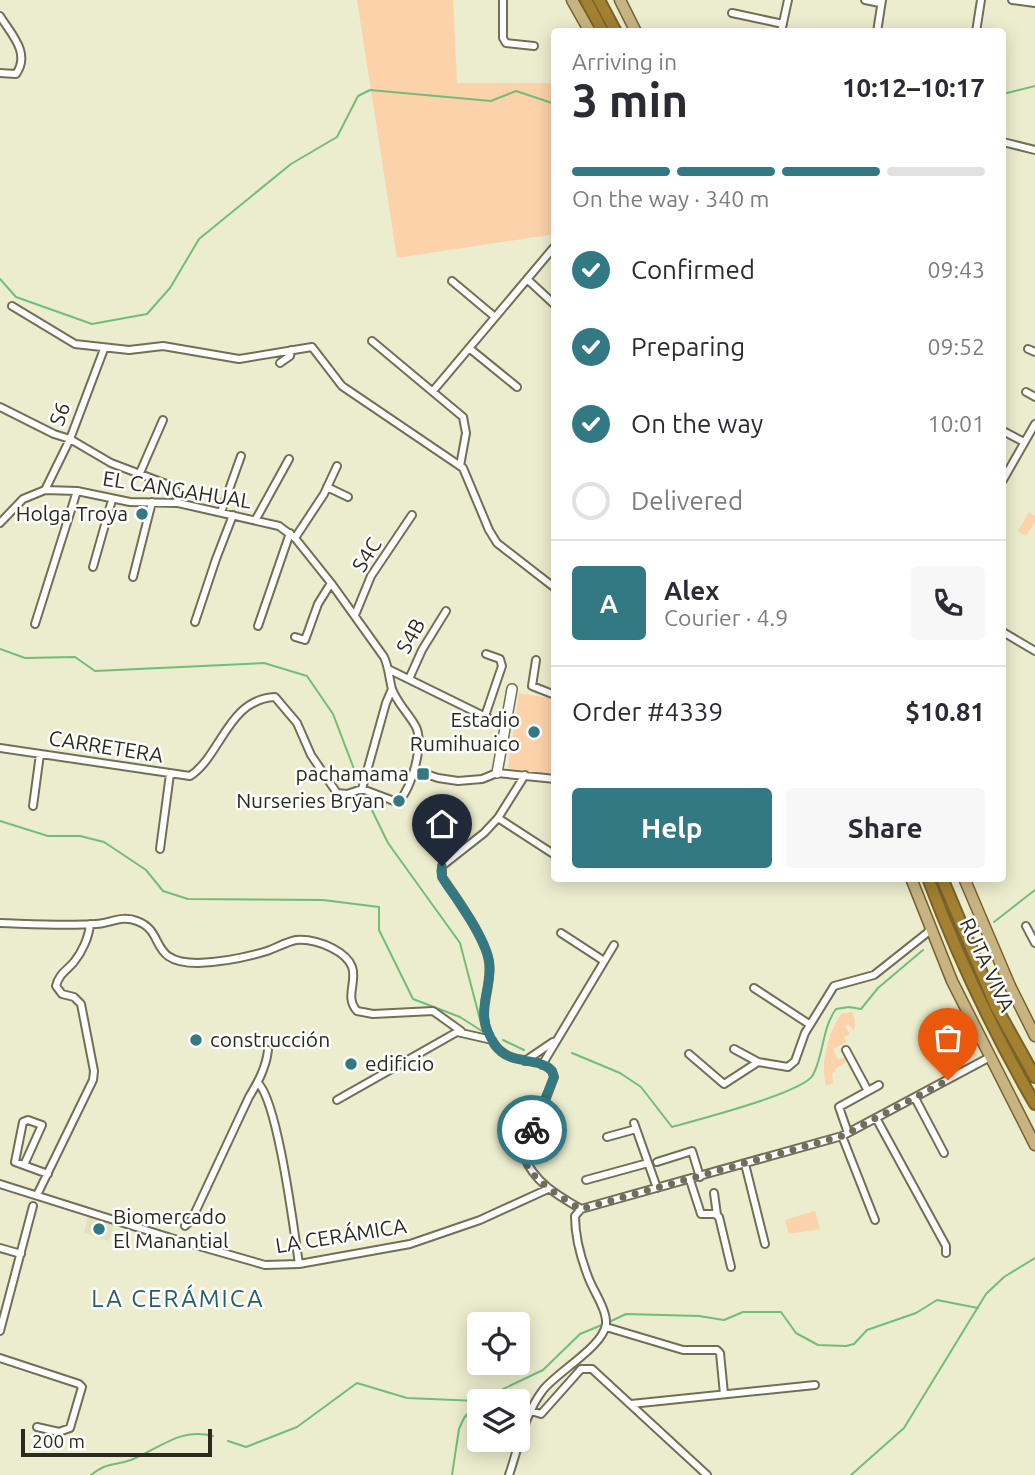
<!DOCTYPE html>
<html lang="en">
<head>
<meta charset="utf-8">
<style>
  :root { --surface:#fff; --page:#f7f7f7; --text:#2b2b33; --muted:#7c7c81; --line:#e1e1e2; --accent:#327983 }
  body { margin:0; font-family:Ubuntu,sans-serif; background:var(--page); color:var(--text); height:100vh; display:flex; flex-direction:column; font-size:26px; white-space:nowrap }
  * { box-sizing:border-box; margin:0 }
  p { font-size:23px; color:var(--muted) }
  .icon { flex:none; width:38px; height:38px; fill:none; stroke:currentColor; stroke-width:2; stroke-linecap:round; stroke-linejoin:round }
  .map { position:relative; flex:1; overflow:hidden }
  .sheet { position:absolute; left:551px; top:28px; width:455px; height:854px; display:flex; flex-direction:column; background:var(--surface); border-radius:7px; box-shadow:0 4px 18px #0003 }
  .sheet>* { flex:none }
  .fabs { position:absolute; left:467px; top:1312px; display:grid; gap:14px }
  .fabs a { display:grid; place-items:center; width:63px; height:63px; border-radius:7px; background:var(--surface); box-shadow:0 4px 18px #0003; font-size:35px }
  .scale { position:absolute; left:21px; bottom:18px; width:191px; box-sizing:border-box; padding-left:7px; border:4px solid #2b2a1f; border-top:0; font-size:19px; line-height:24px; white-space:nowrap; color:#2b2a1f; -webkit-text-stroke:5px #fff; paint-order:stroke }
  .pin { position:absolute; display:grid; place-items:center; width:60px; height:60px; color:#fff; margin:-72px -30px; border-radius:50% 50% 50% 0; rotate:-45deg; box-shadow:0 0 7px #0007 }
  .pin .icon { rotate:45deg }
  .courier { position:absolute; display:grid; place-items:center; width:70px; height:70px; margin:-35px; border:5px solid #327983; border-radius:50%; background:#fff; color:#222; box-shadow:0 2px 9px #0007 }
  .summary em { font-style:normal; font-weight:700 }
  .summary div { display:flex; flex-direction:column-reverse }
  .summary { display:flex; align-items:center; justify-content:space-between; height:119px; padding:0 21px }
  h1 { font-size:46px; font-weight:700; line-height:52px }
  .bar { display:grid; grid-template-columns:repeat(4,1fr); gap:10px 7px; align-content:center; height:84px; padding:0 21px }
  .bar i { height:9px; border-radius:5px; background:var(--line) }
  .bar .active { background:var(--accent) }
  .bar p { grid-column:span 4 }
  .line { display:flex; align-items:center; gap:18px; padding:0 21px; border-top:2px solid var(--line) }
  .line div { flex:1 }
  .round { display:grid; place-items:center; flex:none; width:74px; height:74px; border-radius:7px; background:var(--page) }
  ol { padding:0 21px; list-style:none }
  li { display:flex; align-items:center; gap:21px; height:77px }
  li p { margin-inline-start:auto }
  li .icon { padding:7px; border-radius:50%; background:var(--accent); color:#fff; stroke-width:4 }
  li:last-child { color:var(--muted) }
  li i { width:38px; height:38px; border:4px solid var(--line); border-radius:50% }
  .cta { display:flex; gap:14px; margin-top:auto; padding:14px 21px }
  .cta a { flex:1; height:80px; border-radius:7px; background:var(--accent); color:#fff; font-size:28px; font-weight:700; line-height:80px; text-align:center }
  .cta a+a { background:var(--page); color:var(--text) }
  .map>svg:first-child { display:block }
  .built { fill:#e1e1bc }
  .green { fill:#fbd2aa }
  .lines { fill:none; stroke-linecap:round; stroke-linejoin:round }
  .stream { stroke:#70be7a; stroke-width:2 }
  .street-casing { stroke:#717056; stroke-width:10 }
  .secondary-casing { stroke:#717056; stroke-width:12 }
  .primary-casing { stroke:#79632a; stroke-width:13 }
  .highway-casing { stroke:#79632a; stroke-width:14 }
  .street { stroke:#fff; stroke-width:6 }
  .secondary { stroke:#fff; stroke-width:9 }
  .primary { stroke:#c8b383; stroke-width:10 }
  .highway { stroke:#a38130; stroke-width:10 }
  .done { stroke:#6f6e5c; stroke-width:7; stroke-dasharray:0 12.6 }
  .route { stroke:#327983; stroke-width:9 }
  .poi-dot { fill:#327983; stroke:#fff; stroke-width:2.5 }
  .labels { text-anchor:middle; stroke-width:5; stroke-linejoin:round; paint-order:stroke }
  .street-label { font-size:21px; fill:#2b2a1f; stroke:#fff }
  .poi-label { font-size:21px; fill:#2b2a1f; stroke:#fff; text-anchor:end }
  .quarter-label { font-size:24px; letter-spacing:2px; fill:#255e66; stroke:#fff }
</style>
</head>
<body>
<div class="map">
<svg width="1035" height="1475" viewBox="0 0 1035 1475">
  <rect width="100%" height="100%" fill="#ececce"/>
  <path class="built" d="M88 1216 114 1225 109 1241 84 1233Z"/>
  <path class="green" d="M357 0H453L457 83H555V234L397 258Z
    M1029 512 1035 516V522L1026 536 1018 531Z
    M519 693 555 699 554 775 508 768Z
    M852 1012 855 1020 854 1031 848 1024 845 1027 850 1034 844 1037 846 1042 833 1049 838 1060 845 1057 847 1061 835 1069 836 1071 832 1073 833 1083 826 1086C820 1062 828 1035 841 1014Z
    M815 1211 820 1229 789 1234 785 1220Z"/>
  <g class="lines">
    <path class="stream" d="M1003 94 1035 86
      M0 279 16 297 92 324 147 314 170 288 199 239 291 164 337 137 358 96 370 90 491 101 516 91 555 104
      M0 649 25 658 75 657 95 671 264 663 307 676 333 714 359 782
      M366 798 388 843 460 943 483 1031
      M0 821 48 836H80L104 842 146 870 163 891 188 899 323 900 379 907V930L413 999 460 1017 485 1033
      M994 922 1035 890
      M503 1040 524 1050
      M572 1053 620 1073 641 1087 672 1127C696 1120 803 1093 813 1075 824 1054 822 1028 836 1009L849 1007 861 1009 878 988 923 950
      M609 1322 626 1314 699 1316 724 1320 743 1312H781L796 1333 818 1345 846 1346 854 1344 867 1330 916 1313 937 1300 978 1308
      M228 1441 246 1447 297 1427 357 1383 407 1398 478 1401
      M91 1475C107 1462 113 1466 131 1460 159 1449 180 1427 213 1436
      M452 1475 459 1429 464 1418 478 1401 543 1370 580 1334 604 1324
      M851 1475 904 1428 986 1294 1004 1277 1035 1258"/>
    <defs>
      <path id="street" d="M503 0V38L506 43 534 46
        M865 0 880 3
        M1012 0 1035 3
        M732 13 783 24
        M0 16C11 34 31 53 16 74L0 73
        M781 32 788 0
        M877 32 882 0
        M976 32 981 0
        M1003 142 1035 150
        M527 279 555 305
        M452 281 495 317
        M12 306 75 344 129 350 163 346 239 359 312 347 342 386 463 468 489 530 497 543 555 588
        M372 341 463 417 466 433 460 466
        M469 348 517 387
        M1028 349 1035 352
        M280 363 290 356 291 350
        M433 391 555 246
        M1026 392 1035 397
        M0 407 54 434 70 439 111 463 169 485 176 491 178 503
        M1003 431 1024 442
        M139 475 163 420
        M1003 480 1035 424
        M327 487 348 497
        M45 490 70 439 104 349
        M221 512 241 456
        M256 519 289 459
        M0 523 23 499 45 490 77 491 130 502 178 503 279 526 295 538 331 583 384 657C389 668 389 678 392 689 397 703 409 714 416 727 424 744 412 787 399 801H394L362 789 347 794 337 793 311 755 297 723 275 697C228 699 221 756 190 776L0 748
        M295 538 324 494 337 466
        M93 567 112 500
        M133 577 152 502
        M355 615 371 576 412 515
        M195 622 216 559 233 515
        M35 624 77 491
        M258 626 290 533
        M1003 632 1035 651
        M295 637 305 640 318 604 331 583
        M536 660 532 686 555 695
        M390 670 504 726
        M409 679 422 650 446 611
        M485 716 502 666 500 659 486 654
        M414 770 438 778 458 781 482 779 497 773 555 779
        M525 775 498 818 484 833 442 866V877C456 897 486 939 489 962 493 993 472 1013 495 1045 511 1067 538 1055 552 1071L554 1077 524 1156C534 1182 557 1195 581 1209L842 1136 990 1057
        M362 789 386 703 392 689
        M33 806 40 754
        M498 818 555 855
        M160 849 170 774
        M0 923C32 924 64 926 96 924 111 923 122 915 137 921 167 932 147 963 198 963 222 962 244 958 267 951 276 948 286 942 296 940 308 939 322 943 332 948 373 969 339 991 357 1011L373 1014 433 1011 461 1031
        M1026 926 1035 943
        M561 933 604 961
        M754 988 809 1024
        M734 1049 758 1062 788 1067 795 1061 805 1033 834 986 874 975 927 933 930 928
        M846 1050 868 1091
        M689 1054 724 1084 758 1062
        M525 1061 553 1042
        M542 1065 614 945
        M258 1083C278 1102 294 1231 299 1264
        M915 1098 944 1153
        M337 1100 457 1032 492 1040
        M876 1118 946 1246V1253
        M634 1123 657 1188
        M848 1133 839 1107 879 1085
        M842 1136 875 1220
        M607 1137 636 1129
        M657 1162 692 1151 700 1177
        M745 1164 765 1244
        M24 1165 42 1125 28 1120 23 1122 15 1162 48 1174
        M586 1180 648 1163
        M690 1180 701 1214H715L719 1217 731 1267
        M0 1184 171 1238 265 1265 299 1264 410 1244 480 1220 548 1189
        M714 1193 717 1215
        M37 1195 93 1080 94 1071 81 1004 74 997 62 994 56 986C59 974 66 971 74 962 82 952 89 937 90 924
        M185 1226 192 1219 249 1097C258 1082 266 1068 268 1050
        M0 1248 21 1254
        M606 1327 683 1350H717L720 1353 724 1394
        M0 1331 33 1206
        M0 1358 79 1384 82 1387 70 1428 59 1432 37 1427
        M631 1404 815 1385
        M531 1411 541 1414 581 1369H592L707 1475
        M509 1475C519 1446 524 1415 543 1390 557 1372 604 1346 606 1324 607 1310 594 1292 589 1279 581 1259 575 1238 575 1216L581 1209"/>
      <path id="secondary" d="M497 773 512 689"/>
      <path id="primary" d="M572 0 590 32
        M620 0 636 32
        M911 878 952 981 1035 1145
        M964 878 1010 986 1035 1036"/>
      <path id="highway" d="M586 0 603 32
        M599 0 616 32
        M928 878C957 955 994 1033 1035 1104
        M942 878 996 1007 1035 1077"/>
    </defs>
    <use href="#street" class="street-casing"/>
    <use href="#secondary" class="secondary-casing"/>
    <use href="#primary" class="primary-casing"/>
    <use href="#highway" class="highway-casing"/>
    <use href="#street" class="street"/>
    <use href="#secondary" class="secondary"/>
    <use href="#primary" class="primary"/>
    <use href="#highway" class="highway"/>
  </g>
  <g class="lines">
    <path class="done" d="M532 1130C529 1137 525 1144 524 1151 520 1174 564 1199 581 1209L842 1136 948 1080"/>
    <path class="route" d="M442 866C441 871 440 871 442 876 445 884 452 892 457 899 468 916 482 936 488 956 497 984 470 1009 495 1045 511 1067 538 1055 552 1071L554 1077 532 1130"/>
  </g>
  <g class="poi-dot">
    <circle cx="142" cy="514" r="7"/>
    <circle cx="534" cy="732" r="7"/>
    <rect x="416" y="767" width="14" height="14" rx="3.5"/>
    <circle cx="399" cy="801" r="7"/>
    <circle cx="196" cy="1040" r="7"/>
    <circle cx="351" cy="1064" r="7"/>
    <circle cx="99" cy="1229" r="7"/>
  </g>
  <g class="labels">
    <g class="street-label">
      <text transform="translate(60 414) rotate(-70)" y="7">S6</text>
      <text transform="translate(177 490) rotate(9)" y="7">EL CANGAHUAL</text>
      <text transform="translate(367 555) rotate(-58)" y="7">S4C</text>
      <text transform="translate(411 636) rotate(-61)" y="7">S4B</text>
      <text transform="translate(106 747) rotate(9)" y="7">CARRETERA</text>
      <text transform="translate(987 965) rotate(65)" y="7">RUTA VIVA</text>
      <text transform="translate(341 1236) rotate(-9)" y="7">LA CERÁMICA</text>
    </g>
    <g class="poi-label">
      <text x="128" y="521">Holga Troya</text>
      <text x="520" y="727">Estadio<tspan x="520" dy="24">Rumihuaico</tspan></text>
      <text x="409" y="781">pachamama</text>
      <text x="385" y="808">Nurseries Bryan</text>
      <text x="210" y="1047" text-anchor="start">construcción</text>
      <text x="365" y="1071" text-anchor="start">edificio</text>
      <text x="113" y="1224" text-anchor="start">Biomercado<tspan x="113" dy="24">El Manantial</tspan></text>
    </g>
    <g class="quarter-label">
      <text x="178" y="1307">LA CERÁMICA</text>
    </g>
  </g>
</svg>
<div class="fabs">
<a><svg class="icon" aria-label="locate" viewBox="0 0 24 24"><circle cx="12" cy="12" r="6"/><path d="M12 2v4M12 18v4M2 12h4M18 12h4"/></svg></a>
<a><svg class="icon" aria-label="layers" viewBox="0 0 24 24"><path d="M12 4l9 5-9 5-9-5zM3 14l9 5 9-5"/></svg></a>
</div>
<div class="scale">200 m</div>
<div class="pin" style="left:948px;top:1080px;background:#ea580c"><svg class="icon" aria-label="bag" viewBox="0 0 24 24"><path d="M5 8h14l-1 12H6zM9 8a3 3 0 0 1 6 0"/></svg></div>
<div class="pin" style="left:442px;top:866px;background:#1f2937"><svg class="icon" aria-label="home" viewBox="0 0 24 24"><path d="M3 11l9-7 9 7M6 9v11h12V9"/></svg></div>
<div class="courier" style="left:532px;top:1130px"><svg class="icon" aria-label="bike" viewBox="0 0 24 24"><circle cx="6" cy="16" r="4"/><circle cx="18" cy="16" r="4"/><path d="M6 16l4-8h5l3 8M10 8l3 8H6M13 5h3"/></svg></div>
<section class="sheet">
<div class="summary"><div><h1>3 min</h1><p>Arriving in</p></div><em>10:12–10:17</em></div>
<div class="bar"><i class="active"></i><i class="active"></i><i class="active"></i><i></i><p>On the way · 340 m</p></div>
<ol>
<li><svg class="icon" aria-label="check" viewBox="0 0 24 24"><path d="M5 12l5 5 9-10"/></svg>Confirmed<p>09:43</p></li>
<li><svg class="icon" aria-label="check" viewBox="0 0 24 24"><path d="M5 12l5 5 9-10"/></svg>Preparing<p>09:52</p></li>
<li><svg class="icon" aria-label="check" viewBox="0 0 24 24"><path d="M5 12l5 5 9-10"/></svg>On the way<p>10:01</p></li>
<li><i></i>Delivered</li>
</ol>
<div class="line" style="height:126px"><b class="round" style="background:var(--accent);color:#fff">A</b><div><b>Alex</b><p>Courier · 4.9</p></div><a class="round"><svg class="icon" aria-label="phone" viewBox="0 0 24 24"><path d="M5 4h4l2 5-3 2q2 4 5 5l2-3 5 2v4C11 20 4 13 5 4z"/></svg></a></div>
<div class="line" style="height:91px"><div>Order #4339</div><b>$10.81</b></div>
<div class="cta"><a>Help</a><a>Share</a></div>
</section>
</div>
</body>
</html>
